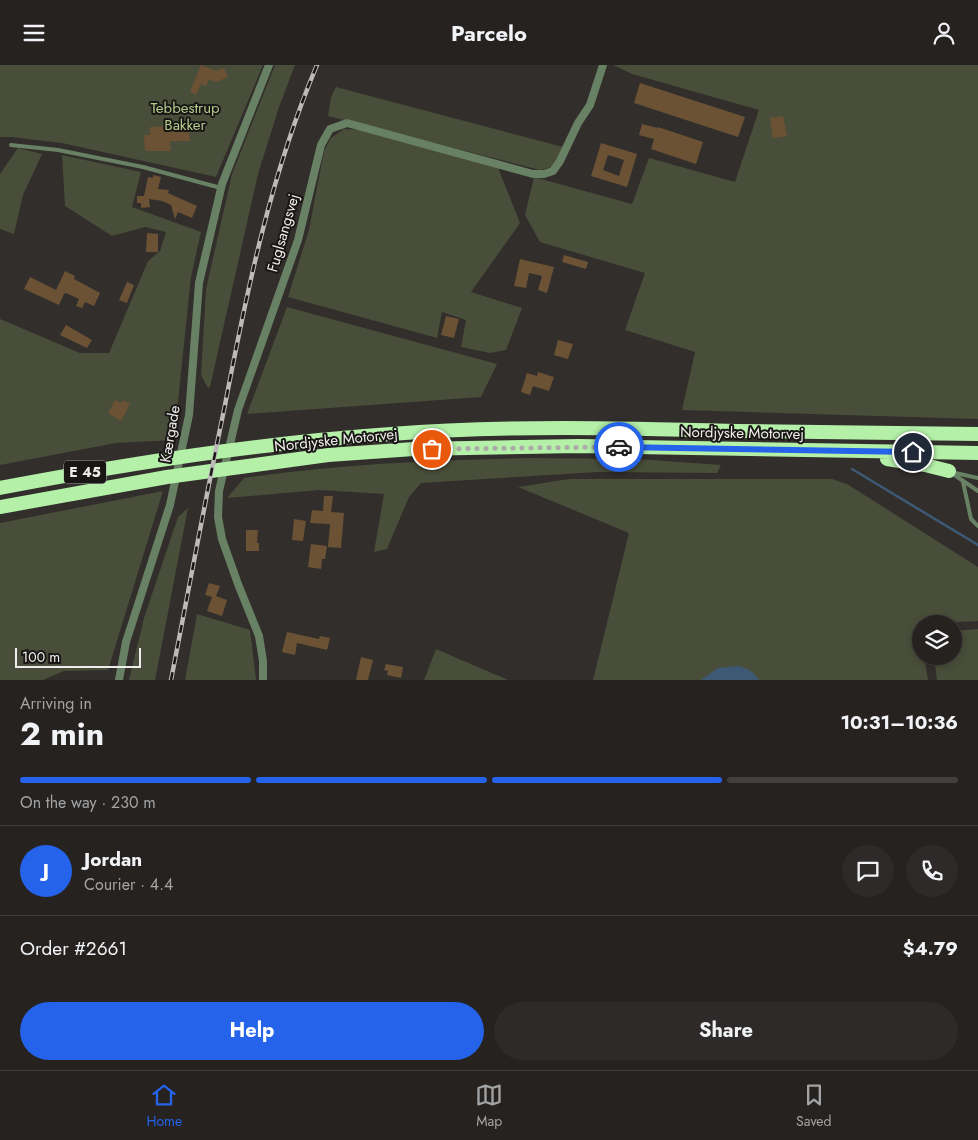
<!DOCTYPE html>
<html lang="en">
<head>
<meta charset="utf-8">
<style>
  :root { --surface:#252220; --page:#2d2a29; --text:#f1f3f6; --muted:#a3a4a5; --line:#423f3e; --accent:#2563eb }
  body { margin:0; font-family:Jost,sans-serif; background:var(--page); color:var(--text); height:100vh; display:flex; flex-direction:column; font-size:19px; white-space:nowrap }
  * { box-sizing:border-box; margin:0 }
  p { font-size:16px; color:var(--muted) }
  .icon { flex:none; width:28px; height:28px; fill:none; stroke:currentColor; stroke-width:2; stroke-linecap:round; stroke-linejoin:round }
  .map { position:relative; height:615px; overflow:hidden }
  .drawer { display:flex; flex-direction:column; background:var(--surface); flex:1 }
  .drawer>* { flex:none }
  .tools { position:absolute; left:912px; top:550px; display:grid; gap:10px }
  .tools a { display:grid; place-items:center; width:50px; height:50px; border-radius:50%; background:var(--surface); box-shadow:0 2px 8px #0003,0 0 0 1px var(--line); font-size:25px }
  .scale { position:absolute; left:15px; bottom:12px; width:126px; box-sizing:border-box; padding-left:5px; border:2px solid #efedeb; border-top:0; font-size:14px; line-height:18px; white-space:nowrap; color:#efedeb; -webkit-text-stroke:4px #181715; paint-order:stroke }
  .pin { position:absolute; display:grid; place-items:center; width:42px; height:42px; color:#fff; margin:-21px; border:2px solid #fff; border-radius:50%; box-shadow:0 1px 5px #0007 }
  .courier { position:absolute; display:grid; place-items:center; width:50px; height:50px; margin:-25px; border:4px solid #2563eb; border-radius:50%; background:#fff; color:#222; box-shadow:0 1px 6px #0007 }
  .overview em { font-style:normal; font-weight:700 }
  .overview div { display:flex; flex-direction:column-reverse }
  .overview { display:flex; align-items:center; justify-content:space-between; height:85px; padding:0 20px }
  h1 { font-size:32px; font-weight:700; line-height:38px }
  .bar { display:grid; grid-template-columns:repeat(4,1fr); gap:8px 5px; align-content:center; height:60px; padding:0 20px }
  .bar i { height:6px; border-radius:4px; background:var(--line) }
  .bar .active { background:var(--accent) }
  .bar p { grid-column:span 4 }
  .line { display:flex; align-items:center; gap:12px; padding:0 20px; border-top:1px solid var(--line) }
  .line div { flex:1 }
  .round { display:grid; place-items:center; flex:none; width:52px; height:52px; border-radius:26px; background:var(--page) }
  .cta { display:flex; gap:10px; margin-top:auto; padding:10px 20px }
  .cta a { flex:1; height:58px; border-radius:30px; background:var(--accent); color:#fff; font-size:20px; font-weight:700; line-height:58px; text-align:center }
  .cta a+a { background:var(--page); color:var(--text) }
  header { display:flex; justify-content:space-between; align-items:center; height:65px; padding:0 20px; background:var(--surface); font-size:22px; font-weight:700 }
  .tab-bar { display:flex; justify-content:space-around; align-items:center; height:70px; border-top:1px solid var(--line); background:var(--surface); font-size:14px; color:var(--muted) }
  .tab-bar a { display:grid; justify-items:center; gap:2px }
  .tab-bar .active { color:var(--accent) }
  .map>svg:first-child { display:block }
  .green { fill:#484e39 }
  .water { fill:#3e5974 }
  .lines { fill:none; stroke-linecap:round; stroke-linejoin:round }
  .stream { stroke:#3e5974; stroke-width:2.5 }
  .building { fill:#6c5235; fill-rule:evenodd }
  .lane { stroke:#688063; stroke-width:4 }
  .street { stroke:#688063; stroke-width:8 }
  .highway { stroke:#b4f0a8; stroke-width:14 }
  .rail-casing { stroke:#bdbbb9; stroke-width:4.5 }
  .rail { stroke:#181715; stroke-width:2.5; stroke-dasharray:8; stroke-linecap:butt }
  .done { stroke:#acaaa8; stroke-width:5; stroke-dasharray:0 9 }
  .route { stroke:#2563eb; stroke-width:6 }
  .labels { text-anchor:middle; stroke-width:4; stroke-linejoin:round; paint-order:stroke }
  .shield { fill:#181715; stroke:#aeadab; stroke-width:1 }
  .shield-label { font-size:14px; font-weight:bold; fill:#efedeb }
  .park-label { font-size:15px; fill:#b5c88b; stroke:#181715 }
  .street-label { font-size:15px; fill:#efedeb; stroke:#181715 }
</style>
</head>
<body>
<header><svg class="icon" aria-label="menu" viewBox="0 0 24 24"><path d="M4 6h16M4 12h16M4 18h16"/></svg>Parcelo<svg class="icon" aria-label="person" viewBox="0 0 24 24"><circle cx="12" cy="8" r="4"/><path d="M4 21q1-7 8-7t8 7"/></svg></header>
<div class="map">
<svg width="978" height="615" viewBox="0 0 978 615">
  <rect width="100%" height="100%" fill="#312e2b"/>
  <path class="green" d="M0 0H263L216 112 62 78 11 72H0Z
    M275 0H295L279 42 258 109 210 322 208 323 201 310 206 224 232 109Z
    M613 0H978V354L682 345 695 287 625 265 645 208 540 177 525 150 534 112 632 139 649 93 735 117 759 45 632 9Z
    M336 22 563 82 560 93 552 102 540 105 328 51 331 32Z
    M344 64 364 65 497 100 520 158 471 227 522 243 506 285 490 288 461 282 466 255 442 247 437 273 288 232 309 165 324 86 331 73Z
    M18 83 42 89 23 130 14 169 0 164V109Z
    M62 90 141 107 132 142 201 167 191 212 174 375 116 378 0 400V254L80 288H109L148 196 160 186 166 167 145 162 112 171 65 141Z
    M287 242 497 299 481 332 247 349Z
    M528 393 638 394 721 400 717 408 598 407 421 418 409 432 387 484 374 487 384 429 319 425 227 433 244 413C338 399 433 395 528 393Z
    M569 414H832L847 419 978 502V556L921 559V591H924L928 615H593L629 468 518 422Z
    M163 426 108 605 64 606 43 615H0V458Z
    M188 443 155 615H129L144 553 178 452Z
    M197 549 250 565 256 615H185Z
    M978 564V615H937L934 591H954V566Z
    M436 584 508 615H424Z"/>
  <path class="water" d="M737 601C748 603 753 606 759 615H701L718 603Z"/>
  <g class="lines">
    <path class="stream" d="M852 404 978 480"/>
  </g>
  <path class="building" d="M201 0 216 6 224 3 228 12 216 17 209 14 206 21 201 19 196 30 190 27Z
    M640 18 745 52 738 72 634 38Z
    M783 51 787 71 773 73 770 53Z
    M642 59 658 63V62L703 77 696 99 651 84 654 74 639 70Z
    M170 61V67L189 66 190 76H170L171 86H145L144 70H150V62Z
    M601 78 637 89 627 122 591 111ZM608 90 624 95 619 111 603 105Z
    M153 110 161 112 158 124 169 125 168 128 197 141 192 153 178 147 175 154 171 140 162 136 149 134 150 142 141 143V138H137V131H144L148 112 153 113Z
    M147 168 158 169V187H146Z
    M564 190 588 197 586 204 562 197Z
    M520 194 554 202 547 228 538 225 542 211 529 208 526 223 514 221Z
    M65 206 75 211 74 214 100 228 94 241 85 237 82 243 76 241 79 234 66 228 64 229 59 240 24 224 30 212 56 225Z
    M127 217 134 220 127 238 119 235Z
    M446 251 459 254 454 273 441 270Z
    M66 260 92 275 87 283 60 270Z
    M558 275 573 279 568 294 554 290Z
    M538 307 554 312 549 326 533 321 530 330 521 327 527 308 537 311Z
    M115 335 122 338 123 335 130 339 121 356 108 348Z
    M324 431H333L331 447 344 448 341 483 328 482 330 459 310 458 312 445 323 446Z
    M294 454 306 456 303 476 292 475Z
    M246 465H258L257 478H259V486H246Z
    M311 479 327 481 325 494H322L321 504 308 502Z
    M209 518 220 521 216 531 227 535 222 551 207 546 212 532 205 530Z
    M287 567 319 574 320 571 330 573 327 585 297 578 295 590 282 587Z
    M361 592 373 595 368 615H356Z
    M386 599 403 602 401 613 387 610 388 606 384 605Z"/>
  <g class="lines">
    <path class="lane" d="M11 80 58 85 143 102 221 123
      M950 407 978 426
      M951 407 978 413
      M963 417 971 454 978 461"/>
    <path class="street" d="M119 615 126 577 170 440 189 350 199 218 222 119 269 0
      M263 615V596L259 571 238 519 222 474 218 452 219 426 238 345 298 175 321 80 330 64 347 58 533 109H544L553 106 560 96 578 58 590 40 603 0"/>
    <path class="highway" d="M887 394 925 400 949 406
      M0 423C129 398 259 378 391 369 506 360 621 363 736 366 817 367 897 368 978 369
      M0 442 167 412 328 390 414 384 579 381 978 388"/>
    <defs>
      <path id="rail" d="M171 615C189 523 206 431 225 340 247 225 271 109 317 0"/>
    </defs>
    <use href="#rail" class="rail-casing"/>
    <use href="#rail" class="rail"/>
  </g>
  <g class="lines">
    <path class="done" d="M432 384 619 382"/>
    <path class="route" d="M619 382 913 387"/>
  </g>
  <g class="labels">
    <rect class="shield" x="64" y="395.5" width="42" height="23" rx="4"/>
    <g class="shield-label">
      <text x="85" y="412">E 45</text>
    </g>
    <g class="park-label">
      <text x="185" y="48">Tebbestrup<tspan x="185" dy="17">Bakker</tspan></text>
    </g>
    <g class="street-label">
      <text transform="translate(283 168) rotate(-74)" y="5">Fuglsangsvej</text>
      <text transform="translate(742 368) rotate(1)" y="5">Nordjyske Motorvej</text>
      <text transform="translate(170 369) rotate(-80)" y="5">Kærgade</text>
      <text transform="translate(336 375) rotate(-6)" y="5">Nordjyske Motorvej</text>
    </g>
  </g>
</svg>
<div class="tools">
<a><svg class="icon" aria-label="layers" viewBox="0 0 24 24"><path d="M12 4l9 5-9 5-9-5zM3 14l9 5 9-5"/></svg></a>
</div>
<div class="scale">100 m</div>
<div class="pin" style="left:432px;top:384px;background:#ea580c"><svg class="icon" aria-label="bag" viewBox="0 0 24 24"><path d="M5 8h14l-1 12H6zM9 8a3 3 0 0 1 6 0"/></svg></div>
<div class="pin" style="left:913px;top:387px;background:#1f2937"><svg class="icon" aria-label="home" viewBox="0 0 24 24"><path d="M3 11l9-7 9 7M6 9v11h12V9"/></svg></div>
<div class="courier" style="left:619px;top:382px"><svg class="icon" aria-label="car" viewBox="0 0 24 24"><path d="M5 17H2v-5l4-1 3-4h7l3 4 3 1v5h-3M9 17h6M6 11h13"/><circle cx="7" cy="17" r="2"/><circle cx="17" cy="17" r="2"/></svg></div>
</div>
<section class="drawer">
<div class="overview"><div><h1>2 min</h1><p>Arriving in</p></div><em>10:31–10:36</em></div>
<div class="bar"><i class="active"></i><i class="active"></i><i class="active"></i><i></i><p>On the way · 230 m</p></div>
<div class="line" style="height:90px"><b class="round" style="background:var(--accent);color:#fff">J</b><div><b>Jordan</b><p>Courier · 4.4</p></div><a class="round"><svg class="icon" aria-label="chat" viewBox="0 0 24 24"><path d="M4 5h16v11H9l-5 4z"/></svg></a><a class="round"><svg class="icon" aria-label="phone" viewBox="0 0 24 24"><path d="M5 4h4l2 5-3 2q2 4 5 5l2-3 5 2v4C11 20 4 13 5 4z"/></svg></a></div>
<div class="line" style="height:65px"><div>Order #2661</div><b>$4.79</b></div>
<div class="cta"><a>Help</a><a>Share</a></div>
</section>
<nav class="tab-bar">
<a class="active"><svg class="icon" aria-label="home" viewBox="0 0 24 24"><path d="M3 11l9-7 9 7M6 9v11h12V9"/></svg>Home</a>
<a><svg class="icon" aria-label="map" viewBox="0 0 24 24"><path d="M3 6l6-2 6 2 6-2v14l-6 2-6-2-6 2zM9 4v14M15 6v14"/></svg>Map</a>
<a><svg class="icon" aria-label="saved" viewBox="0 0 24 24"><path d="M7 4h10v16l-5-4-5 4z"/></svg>Saved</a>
</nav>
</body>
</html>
